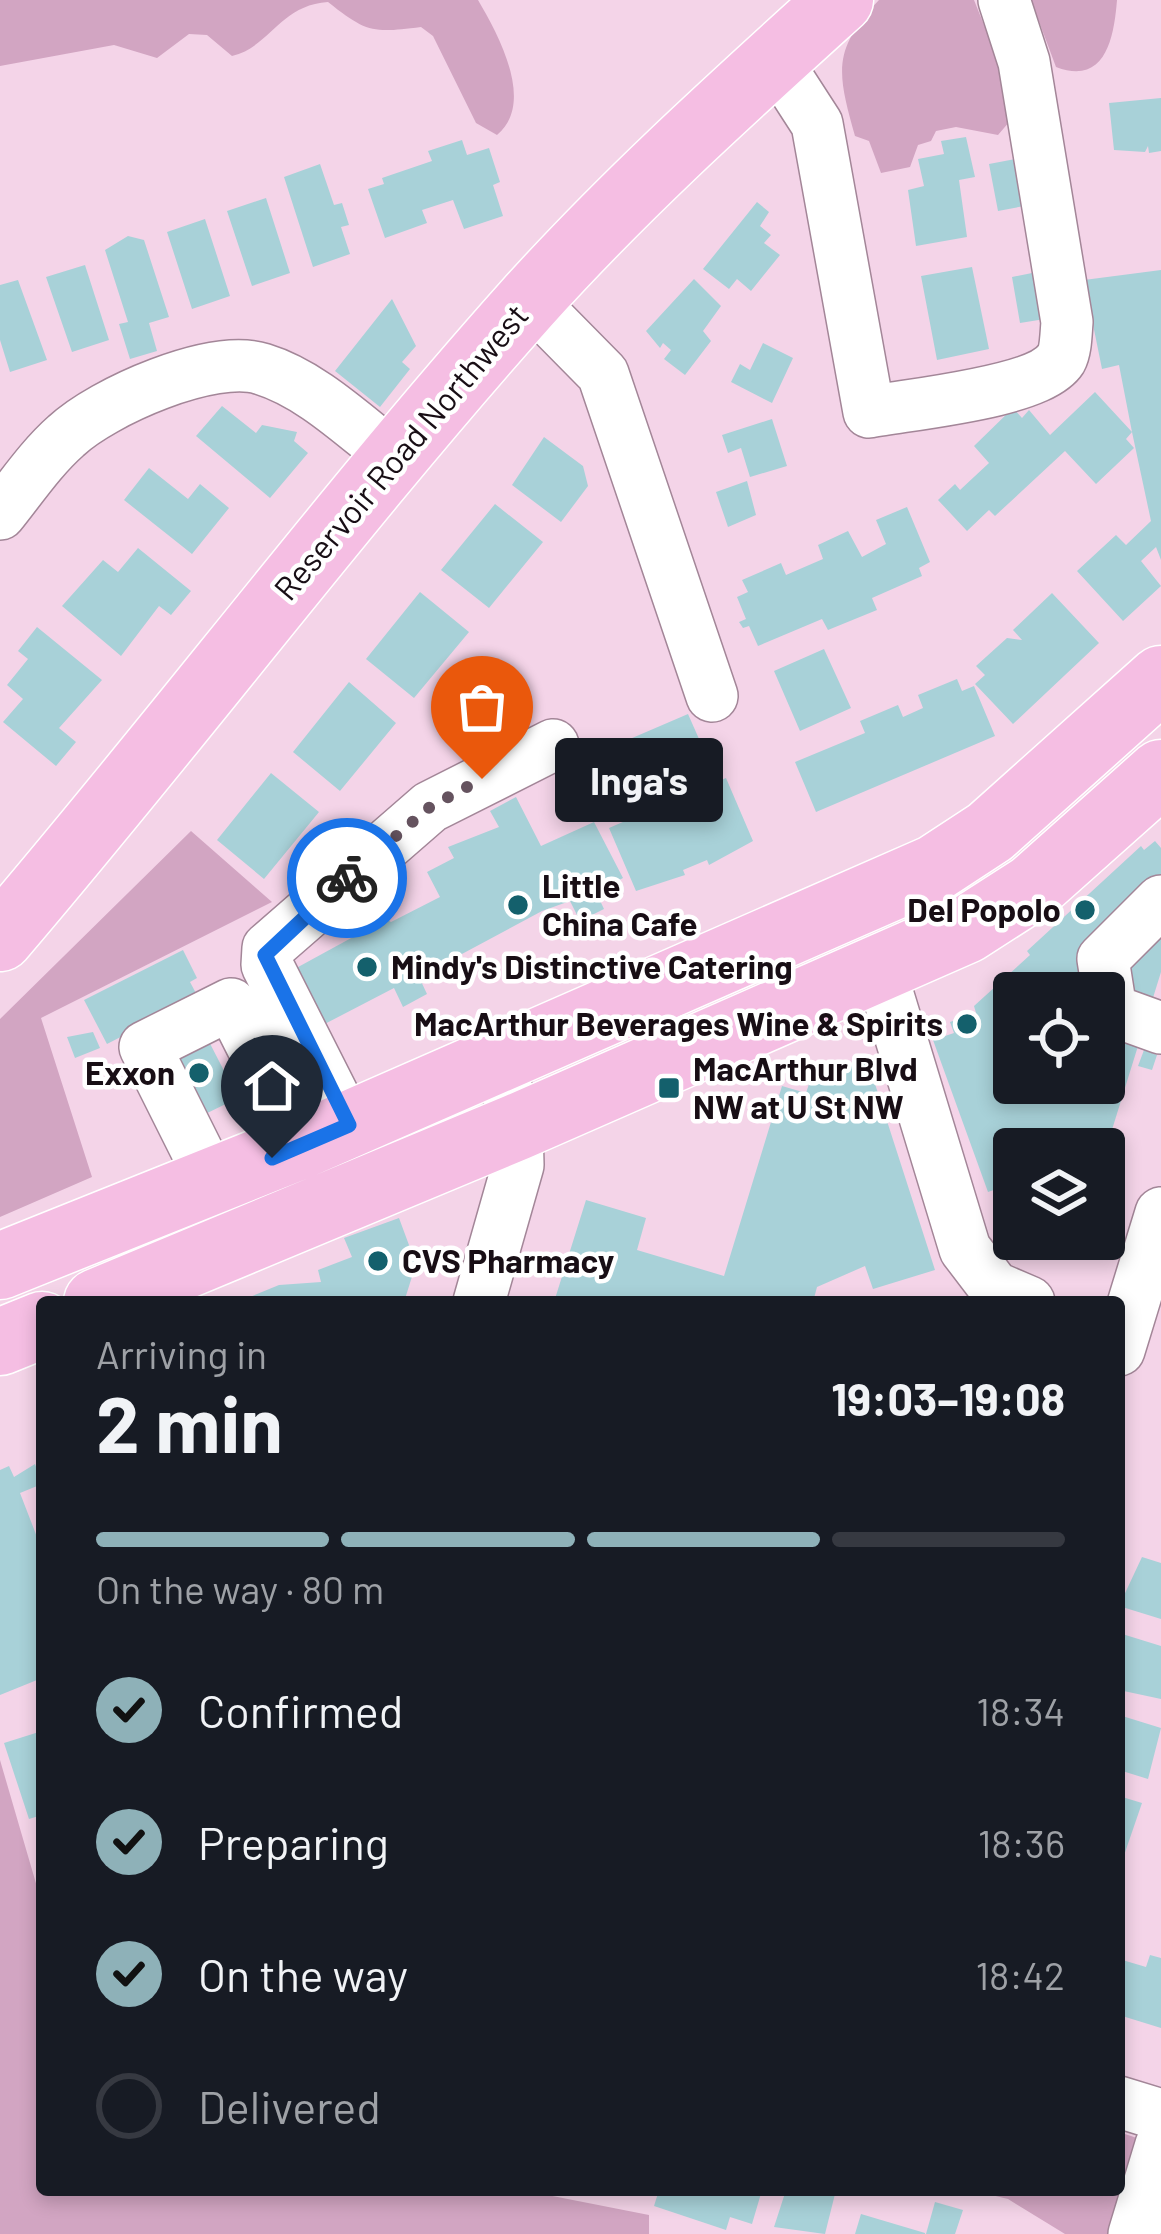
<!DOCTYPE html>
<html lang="en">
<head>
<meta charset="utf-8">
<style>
  :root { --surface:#171b24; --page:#242831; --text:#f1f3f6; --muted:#9ea1a6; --line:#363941; --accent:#8eb1b8 }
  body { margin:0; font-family:Barlow,sans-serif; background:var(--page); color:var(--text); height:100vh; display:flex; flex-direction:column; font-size:45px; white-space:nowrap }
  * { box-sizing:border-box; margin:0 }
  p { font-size:39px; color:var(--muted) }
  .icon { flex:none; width:66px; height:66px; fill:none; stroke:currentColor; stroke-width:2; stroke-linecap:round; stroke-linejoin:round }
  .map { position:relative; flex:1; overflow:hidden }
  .sheet { position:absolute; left:36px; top:1296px; width:1089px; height:900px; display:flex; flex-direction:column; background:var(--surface); border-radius:12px; box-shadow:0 6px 18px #0003 }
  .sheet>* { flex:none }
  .buttons { position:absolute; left:993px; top:972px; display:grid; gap:24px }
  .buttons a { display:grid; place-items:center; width:132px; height:132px; border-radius:12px; background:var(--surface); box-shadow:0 6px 18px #0003; font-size:60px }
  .pin { position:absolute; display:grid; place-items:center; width:102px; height:102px; color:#fff; margin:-123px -51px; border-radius:50% 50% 50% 0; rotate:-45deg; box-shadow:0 0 12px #0007 }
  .pin .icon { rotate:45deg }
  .courier { position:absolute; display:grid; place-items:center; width:120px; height:120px; margin:-60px; border:9px solid #1a73e8; border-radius:50%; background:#fff; color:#222; box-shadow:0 3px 15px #0007 }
  .bubble { position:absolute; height:84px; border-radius:12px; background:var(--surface); box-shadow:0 6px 18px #0003; font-size:39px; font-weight:700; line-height:84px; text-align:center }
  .head em { font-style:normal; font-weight:700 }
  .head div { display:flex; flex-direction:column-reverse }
  .head { display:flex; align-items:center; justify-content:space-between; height:204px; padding:0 60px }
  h1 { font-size:78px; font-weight:700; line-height:90px }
  .bar { display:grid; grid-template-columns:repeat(4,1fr); gap:18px 12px; align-content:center; height:144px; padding:0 60px }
  .bar i { height:15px; border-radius:9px; background:var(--line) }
  .bar .active { background:var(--accent) }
  .bar p { grid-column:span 4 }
  ol { padding:0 60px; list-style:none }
  li { display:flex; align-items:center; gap:36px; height:132px }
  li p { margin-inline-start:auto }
  li .icon { padding:12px; border-radius:50%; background:var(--accent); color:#111; stroke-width:4 }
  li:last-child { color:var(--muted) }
  li i { width:66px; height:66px; border:6px solid var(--line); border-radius:50% }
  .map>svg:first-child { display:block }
  .green { fill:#d2a5c2 }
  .building { fill:#a8d1d8; fill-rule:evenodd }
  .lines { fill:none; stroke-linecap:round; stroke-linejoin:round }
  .minor-casing { stroke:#a38698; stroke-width:54 }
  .major-casing { stroke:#fff; stroke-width:69 }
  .minor { stroke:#fff; stroke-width:51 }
  .major { stroke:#f5bee3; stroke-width:66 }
  .done { stroke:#65535f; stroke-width:12; stroke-dasharray:0 21.6 }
  .route { stroke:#1a73e8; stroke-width:15 }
  .poi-dot { fill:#14606c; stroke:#fff; stroke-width:4.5 }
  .labels { text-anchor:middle; stroke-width:9; stroke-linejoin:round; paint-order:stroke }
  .street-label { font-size:33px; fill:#180e15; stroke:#fff }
  .poi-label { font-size:33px; font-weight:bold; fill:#180e15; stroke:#fff; text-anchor:start }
</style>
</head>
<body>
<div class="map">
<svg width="1161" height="2234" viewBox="0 0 1161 2234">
  <rect width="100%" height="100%" fill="#f4d4e8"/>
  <path class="green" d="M0 0H478C498 34 536 103 497 135L476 123 433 36 421 27C373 33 367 33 328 2 280 5 270 47 232 56L207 35 189 34 157 58 114 45 0 66Z
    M879 0H974L998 60 1010 121 998 135 956 127 936 131 931 141 918 145 910 167 881 173 869 141 855 136C837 72 832 50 879 0Z
    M1031 0H1117C1114 37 1106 86 1056 67Z
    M191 831 272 902 41 1018 92 1177 0 1217V1019Z
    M0 1760 42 1904V2190H522L649 2215V2234H0Z
    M1119 2132 1137 2138 1109 2234H1065L1008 2199 971 2190H1119Z"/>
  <path class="building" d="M1161 98V151L1149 153 1148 146 1145 152 1114 150 1109 103Z
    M966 137 975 177 959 180 967 237 916 246 908 190 924 186 918 159 944 154 941 141Z
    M462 140 467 155 489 148 500 182 493 185 503 216 464 229 453 200 422 210 427 223 385 238 368 189 384 184 382 178 432 161 428 151Z
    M1020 158 1029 205 998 211 989 164Z
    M320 164 334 205 342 203 349 225 341 227 350 254 313 267 284 177Z
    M266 198 290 273 252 286 227 211Z
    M757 202 769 212 760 226 771 235 764 243 780 255 751 291 737 279 729 289 703 269Z
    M205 219 230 296 192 309 167 232Z
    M128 236 144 240 169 317 149 323 157 351 130 359 119 324 128 322 105 250Z
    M85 265 109 340 72 352 46 277Z
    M972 267 989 349 937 360 921 276Z
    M1161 270V560L1156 547 1141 561 1161 586 1123 621 1077 571 1116 535 1126 545 1151 521 1132 432 1126 439 1134 448 1096 484 1065 451 995 516 989 510 967 531 938 500 955 484 960 490 989 463 974 446 1013 408 1022 418 1029 410 1050 435 1095 392 1132 432 1119 365 1102 369 1084 280Z
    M1042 271 1051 318 1020 323 1012 277Z
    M694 279 721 306 703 331 711 341 685 375 664 359 671 350 663 343 660 348 646 331Z
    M18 280 47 360 10 372 0 340V285Z
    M392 299 416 346 402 362 410 369 380 407 335 371Z
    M763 343 793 358 772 403 731 382 740 364 750 370Z
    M222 406 256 433 262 425 297 432 294 441 308 453 270 498 196 436Z
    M772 419 787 466 750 477 741 448 728 453 722 435Z
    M544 437 583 466 588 486 561 522 512 485Z
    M149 468 188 499 200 484 229 508 192 554 124 500Z
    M747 481 756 515 728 527 716 492Z
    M495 504 543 542 489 608 441 570Z
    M907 507 930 562 919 568 922 576 872 598 877 610 828 630 822 619 758 646 749 626 743 628 739 622 746 619 737 597 748 592 742 580 781 563 786 575 823 559 818 545 848 531 862 557 886 544 876 520Z
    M138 548 191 591 171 615 159 606 121 656 62 606 103 560 118 572Z
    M420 592 469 632 414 698 366 659Z
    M1052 593 1099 643 1013 724 975 684 985 675 976 666 1007 638 1022 640 1013 630Z
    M37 627 102 680 59 728 76 742 56 766 3 722 23 699 7 685 28 659 18 651Z
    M824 649 851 708 800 731 774 671Z
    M957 679 962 691 974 686 995 736 816 812 795 762 865 733 860 721 898 705 903 717 923 708 918 695Z
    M349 682 396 723 340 791 293 752Z
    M688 714 711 766 680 780 686 795 726 778 753 841 709 865 707 860 683 870 685 875 636 891 609 828 662 805 657 790 611 810 588 757Z
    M271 773 319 812 264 879 217 840Z
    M516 797 541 846 594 822 623 878 596 892 604 909 580 921 570 901 542 911 419 977 427 994 403 1007 394 988 317 1028 289 972 386 919 391 922 440 897 427 872 454 858 448 847 499 827 490 811Z
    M1155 841 1161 848V972L1106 1149H1014V1183L988 1192 933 1040 954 1033 950 1022 976 1013 974 1006 1030 955 1027 951 1141 846 1144 850ZM1014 993H1104V1083H1014Z
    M183 950 197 978 190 982 198 997 107 1044 84 1000Z
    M202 1028 238 1098 195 1119 160 1049Z
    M93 1032 100 1048 75 1058 67 1037Z
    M1144 1050 1157 1055 1152 1070 1138 1066Z
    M867 1059 935 1270 873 1289 865 1266 817 1287 813 1302H554L586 1200 646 1218 637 1250 724 1276 782 1086 806 1093 811 1078Z
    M1014 1203V1239L1063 1240 1014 1258 997 1209Z
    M399 1218 416 1264 404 1302H238L279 1285 321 1282 318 1270 352 1257 344 1238Z
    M35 1464 42 1484 20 1493 42 1550V1678L0 1695V1470L9 1466 14 1477Z
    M1142 1557 1161 1563V1619L1119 1606Z
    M1119 1633 1161 1646V1699L1119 1690Z
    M1119 1715 1161 1728 1148 1779 1119 1770Z
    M42 1731V1815L29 1819 4 1743Z
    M1119 1796 1142 1803 1120 1867H1119Z
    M1150 1955 1161 1958V2028L1119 2015V1959L1146 1967Z
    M659 2190H762L752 2224 730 2217 726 2230 654 2206Z
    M786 2190H836L825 2234 774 2227Z
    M935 2202 963 2210 955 2234H926Z
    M861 2214 925 2233V2234H855Z"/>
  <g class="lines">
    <defs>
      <path id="minor" d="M775 59 817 124 869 412C910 404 1039 393 1061 359 1066 350 1066 333 1067 322L1024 62 1004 0
        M530 300 603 374 712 696
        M0 514C21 488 41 458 66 436 102 402 213 353 262 369 311 384 353 425 393 456
        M1161 901 1103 959 1111 1010 1161 1028
        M880 969 965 1249 994 1287 1029 1302
        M348 1125 267 965 268 948 430 807 553 745
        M213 1183 145 1047 231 1004 302 1145
        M479 1302 518 1165 517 1127 499 1061
        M1119 1350 1161 1213
        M1119 2102 1161 2115
        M1134 2234 1161 2145"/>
      <path id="major" d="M0 938C179 729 344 508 527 303 624 195 732 98 840 0
        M0 1266 302 1145 935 868 990 832 1161 679
        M97 1302 517 1127 966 930 1033 887 1161 773
        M0 1342 42 1325"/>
    </defs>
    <use href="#minor" class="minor-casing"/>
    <use href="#major" class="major-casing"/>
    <use href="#minor" class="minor"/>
    <use href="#major" class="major"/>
  </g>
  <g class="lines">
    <path class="done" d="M347 878 430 807 482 779"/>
    <path class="route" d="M272 1158 349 1125 265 955 347 878"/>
  </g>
  <g class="poi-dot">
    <circle cx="518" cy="905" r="12"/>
    <circle cx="1085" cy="910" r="12"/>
    <circle cx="367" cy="967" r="12"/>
    <circle cx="967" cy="1024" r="12"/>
    <circle cx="199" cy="1073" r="12"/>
    <rect x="657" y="1076" width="24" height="24" rx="6"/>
    <circle cx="378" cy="1261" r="12"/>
  </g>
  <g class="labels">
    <g class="street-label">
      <text transform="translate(401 452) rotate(-50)" y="12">Reservoir Road Northwest</text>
    </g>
    <g class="poi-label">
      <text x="542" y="898">Little<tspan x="542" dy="38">China Cafe</tspan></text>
      <text x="1061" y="922" text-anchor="end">Del Popolo</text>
      <text x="391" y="979">Mindy's Distinctive Catering</text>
      <text x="943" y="1036" text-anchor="end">MacArthur Beverages Wine &amp; Spirits</text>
      <text x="693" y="1081">MacArthur Blvd<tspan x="693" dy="38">NW at U St NW</tspan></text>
      <text x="175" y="1085" text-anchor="end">Exxon</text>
      <text x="402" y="1273">CVS Pharmacy</text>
    </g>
  </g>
</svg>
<div class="buttons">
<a><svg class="icon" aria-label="locate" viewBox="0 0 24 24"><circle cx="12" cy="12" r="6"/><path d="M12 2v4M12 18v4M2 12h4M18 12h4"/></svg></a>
<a><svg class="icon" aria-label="layers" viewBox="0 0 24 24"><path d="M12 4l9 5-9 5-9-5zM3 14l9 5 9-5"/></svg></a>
</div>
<div class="pin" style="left:482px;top:779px;background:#ea580c"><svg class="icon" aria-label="bag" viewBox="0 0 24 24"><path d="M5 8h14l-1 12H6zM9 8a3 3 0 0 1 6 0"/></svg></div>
<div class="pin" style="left:272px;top:1158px;background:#1f2937"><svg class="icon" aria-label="home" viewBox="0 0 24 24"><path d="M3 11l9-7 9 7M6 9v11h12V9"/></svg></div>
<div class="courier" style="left:347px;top:878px"><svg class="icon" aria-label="bike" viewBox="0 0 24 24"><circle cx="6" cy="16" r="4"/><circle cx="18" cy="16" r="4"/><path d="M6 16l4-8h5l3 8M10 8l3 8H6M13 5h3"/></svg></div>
<div class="bubble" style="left:555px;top:738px;width:168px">Inga's</div>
<section class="sheet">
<div class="head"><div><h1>2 min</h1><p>Arriving in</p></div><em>19:03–19:08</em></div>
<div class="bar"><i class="active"></i><i class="active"></i><i class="active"></i><i></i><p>On the way · 80 m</p></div>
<ol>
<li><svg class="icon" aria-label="check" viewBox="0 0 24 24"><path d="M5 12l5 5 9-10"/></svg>Confirmed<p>18:34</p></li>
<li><svg class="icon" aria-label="check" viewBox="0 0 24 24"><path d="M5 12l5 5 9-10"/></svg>Preparing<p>18:36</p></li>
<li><svg class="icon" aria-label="check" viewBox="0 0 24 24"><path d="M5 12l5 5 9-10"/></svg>On the way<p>18:42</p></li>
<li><i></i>Delivered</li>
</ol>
</section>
</div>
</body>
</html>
